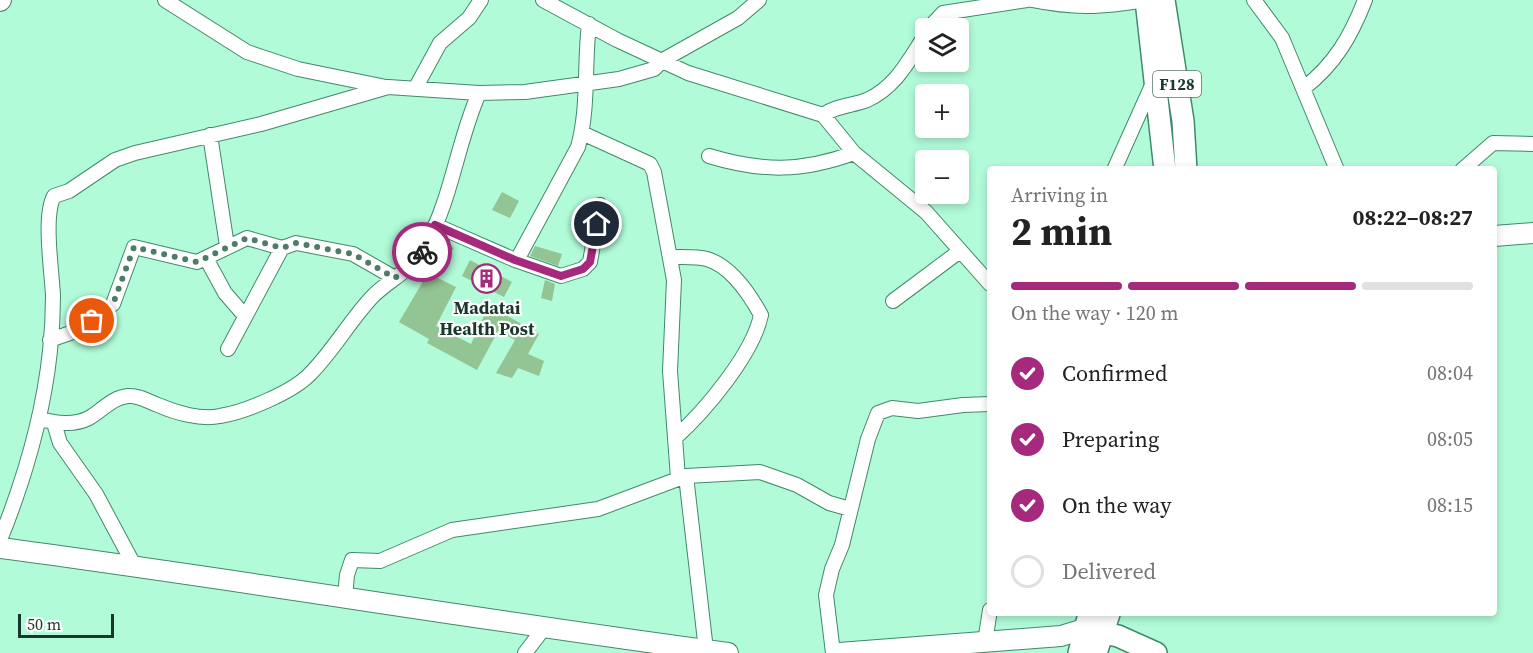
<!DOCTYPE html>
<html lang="en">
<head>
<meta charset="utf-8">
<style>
  :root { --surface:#fff; --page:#f6f6f6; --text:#222; --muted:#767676; --line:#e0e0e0; --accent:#a5297c }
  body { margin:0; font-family:"Source Serif 4",serif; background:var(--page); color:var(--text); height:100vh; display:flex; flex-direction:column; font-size:22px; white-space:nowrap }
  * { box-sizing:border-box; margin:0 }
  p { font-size:20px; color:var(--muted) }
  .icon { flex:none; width:33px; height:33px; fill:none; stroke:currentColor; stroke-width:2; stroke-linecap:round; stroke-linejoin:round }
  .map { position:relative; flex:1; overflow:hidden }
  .side { position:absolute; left:987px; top:166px; width:510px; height:450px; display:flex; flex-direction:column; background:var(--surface); border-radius:6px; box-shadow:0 3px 9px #0003 }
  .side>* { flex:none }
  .fabs { position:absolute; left:915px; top:18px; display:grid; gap:12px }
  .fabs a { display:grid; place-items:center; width:54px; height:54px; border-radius:6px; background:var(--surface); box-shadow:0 3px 9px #0003; font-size:30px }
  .scale { position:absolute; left:18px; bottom:15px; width:96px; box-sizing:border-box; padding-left:6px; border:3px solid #19372b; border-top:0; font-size:16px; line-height:21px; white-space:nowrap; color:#19372b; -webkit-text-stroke:4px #fff; paint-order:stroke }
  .pin { position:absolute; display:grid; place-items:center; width:51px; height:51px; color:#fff; margin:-26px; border:3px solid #fff; border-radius:50%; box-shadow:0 2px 6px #0007 }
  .courier { position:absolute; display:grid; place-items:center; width:60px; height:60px; margin:-30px; border:4px solid #a5297c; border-radius:50%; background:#fff; color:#222; box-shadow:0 2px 8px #0007 }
  .headline em { font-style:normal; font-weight:700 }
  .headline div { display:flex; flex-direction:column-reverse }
  .headline { display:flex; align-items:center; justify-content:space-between; height:102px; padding:0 24px }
  h1 { font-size:39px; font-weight:700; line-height:45px }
  .bar { display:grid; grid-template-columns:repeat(4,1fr); gap:9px 6px; align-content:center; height:72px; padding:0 24px }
  .bar i { height:8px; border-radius:4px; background:var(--line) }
  .bar .active { background:var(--accent) }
  .bar p { grid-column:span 4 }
  ol { padding:0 24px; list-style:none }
  li { display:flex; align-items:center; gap:18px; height:66px }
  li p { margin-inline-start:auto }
  li .icon { padding:6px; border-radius:50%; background:var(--accent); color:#fff; stroke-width:4 }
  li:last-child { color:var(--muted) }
  li i { width:33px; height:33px; border:3px solid var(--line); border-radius:50% }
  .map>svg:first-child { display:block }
  .building { fill:#93c493 }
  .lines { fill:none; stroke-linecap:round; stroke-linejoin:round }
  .street-casing { stroke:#41896b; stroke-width:16 }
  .secondary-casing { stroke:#41896b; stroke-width:22 }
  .primary-casing { stroke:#41896b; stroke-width:24 }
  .street { stroke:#fff; stroke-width:14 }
  .secondary { stroke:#fff; stroke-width:20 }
  .primary { stroke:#fff; stroke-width:21 }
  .done { stroke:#4e7c68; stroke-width:6; stroke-dasharray:0 10.8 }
  .route { stroke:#a5297c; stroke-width:8 }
  .labels { text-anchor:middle; stroke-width:4.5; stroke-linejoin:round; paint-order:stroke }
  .shield { fill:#fff; stroke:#5e736b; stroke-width:1.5 }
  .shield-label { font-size:16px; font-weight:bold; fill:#19372b }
  .poi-label { font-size:18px; font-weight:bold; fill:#19372b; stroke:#fff }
</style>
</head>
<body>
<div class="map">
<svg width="1533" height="653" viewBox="0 0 1533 653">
  <rect width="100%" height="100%" fill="#b1fbd9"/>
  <path class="building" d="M502 192 519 201 510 218 492 210Z
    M439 239 454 248 436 275 423 265Z
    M535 246 562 254 558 266 530 256Z
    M470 260 512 282 504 297 462 276Z
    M428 273 456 287 436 326 471 344 490 303 508 311 506 315 539 334 528 354 544 361 539 376 518 368 512 378 496 373 515 340 498 331 477 370 427 343 429 339 399 322Z
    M545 280 555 284 552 301 541 298Z"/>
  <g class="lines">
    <defs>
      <path id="street" d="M165 0 247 52 298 69 386 87
        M543 0 617 40 688 73 823 115 854 153 926 212 990 284
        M1032 0C1076 9 1102 7 1146 0
        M1254 0 1282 38 1337 170
        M929 28 943 13 1027 0
        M416 87 440 43 469 18 481 0
        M1304 88C1335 64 1351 36 1365 0
        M823 115C837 105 852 106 867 100 896 87 909 60 926 34
        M582 133 650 164 654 172 674 280 670 371 678 478
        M210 135 227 246
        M709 156C762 172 802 172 854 153
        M1114 170 1153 83
        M1462 170 1493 143 1533 144
        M435 225 515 260 561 276 583 269 590 262 600 205
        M670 257C682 257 696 256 707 259 731 266 750 295 761 315 753 354 705 411 675 438
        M207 260 225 293 245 316
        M517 260 578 147C589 107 584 65 589 24
        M893 301 960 251
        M50 340 79 330 113 304 134 247 197 262 247 238 282 248 296 243 353 254 395 278
        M228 349 282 248
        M40 419C56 423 73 426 89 418 103 410 111 398 128 396 139 395 149 402 158 405 176 413 201 420 220 416 245 412 293 392 310 374 334 350 350 320 373 296 390 279 414 269 425 247 452 198 457 143 479 93
        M54 423 60 443 96 494 134 565
        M686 476 706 650
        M0 540C25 478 43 417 50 351 52 333 53 314 53 296 52 272 43 216 54 196L69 191 115 160 135 153 261 124 388 87 479 93 525 92 619 79 654 69 663 60 738 18 759 0
        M345 597 347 575 352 560 380 561 452 530 598 509 686 476 760 472 797 485 829 503 850 509
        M985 642 990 610
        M525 653 544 628
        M833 653 826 595 832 569 842 545 868 439 878 413 892 408 918 411 963 405 990 404"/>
      <path id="secondary" d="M0 1 1 0
        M1494 236 1533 233
        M0 548C243 580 485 621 728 653
        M839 653 1061 636 1084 629"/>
      <path id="primary" d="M1146 0 1165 170
        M1164 0 1183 121 1186 170
        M1084 629 1118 636 1156 653
        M1079 653 1089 614
        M1096 653 1109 614"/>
    </defs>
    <use href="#street" class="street-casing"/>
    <use href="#secondary" class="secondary-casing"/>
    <use href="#primary" class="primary-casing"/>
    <use href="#street" class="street"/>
    <use href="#secondary" class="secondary"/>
    <use href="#primary" class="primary"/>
  </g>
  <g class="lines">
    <path class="done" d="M92 321 113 304 134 247 197 262 247 238 282 248 296 243 353 254 395 278 412 265 422 252"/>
    <path class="route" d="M422 252 435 225 515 260 561 276 583 269 590 262 597 224"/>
  </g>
  <defs>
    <symbol id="building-ring" viewBox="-11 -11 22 22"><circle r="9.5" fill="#fff" stroke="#a5297c" stroke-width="1.5"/><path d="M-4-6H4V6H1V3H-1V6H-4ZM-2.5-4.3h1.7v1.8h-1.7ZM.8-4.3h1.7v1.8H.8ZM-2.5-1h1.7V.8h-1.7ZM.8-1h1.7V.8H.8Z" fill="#a5297c"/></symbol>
  </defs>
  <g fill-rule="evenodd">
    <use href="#building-ring" x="470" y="262" width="33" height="33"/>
  </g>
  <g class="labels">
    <rect class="shield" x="1153" y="71" width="48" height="26" rx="4.5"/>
    <g class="shield-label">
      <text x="1177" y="90">F128</text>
    </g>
    <g class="poi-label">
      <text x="487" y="314">Madatai<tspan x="487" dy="21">Health Post</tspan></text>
    </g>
  </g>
</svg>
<div class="fabs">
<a><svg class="icon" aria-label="layers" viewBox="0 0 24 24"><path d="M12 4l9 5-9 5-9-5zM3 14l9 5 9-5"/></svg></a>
<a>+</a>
<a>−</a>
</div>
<div class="scale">50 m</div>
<div class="pin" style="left:92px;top:321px;background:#ea580c"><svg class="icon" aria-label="bag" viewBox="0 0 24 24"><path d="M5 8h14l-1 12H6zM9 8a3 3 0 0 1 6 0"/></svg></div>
<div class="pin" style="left:597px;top:224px;background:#1f2937"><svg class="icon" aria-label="home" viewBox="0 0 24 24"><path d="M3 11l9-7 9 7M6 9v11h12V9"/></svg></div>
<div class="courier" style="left:422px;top:252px"><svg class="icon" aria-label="bike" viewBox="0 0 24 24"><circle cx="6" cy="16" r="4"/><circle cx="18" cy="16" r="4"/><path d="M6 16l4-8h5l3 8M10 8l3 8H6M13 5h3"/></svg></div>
<section class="side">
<div class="headline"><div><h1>2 min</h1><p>Arriving in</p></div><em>08:22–08:27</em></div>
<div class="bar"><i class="active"></i><i class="active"></i><i class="active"></i><i></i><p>On the way · 120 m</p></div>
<ol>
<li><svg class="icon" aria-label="check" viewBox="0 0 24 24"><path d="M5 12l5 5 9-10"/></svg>Confirmed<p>08:04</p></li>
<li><svg class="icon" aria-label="check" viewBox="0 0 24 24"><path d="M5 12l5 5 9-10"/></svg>Preparing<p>08:05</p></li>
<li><svg class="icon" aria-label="check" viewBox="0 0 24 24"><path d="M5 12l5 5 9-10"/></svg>On the way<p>08:15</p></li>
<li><i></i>Delivered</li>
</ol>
</section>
</div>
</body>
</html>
